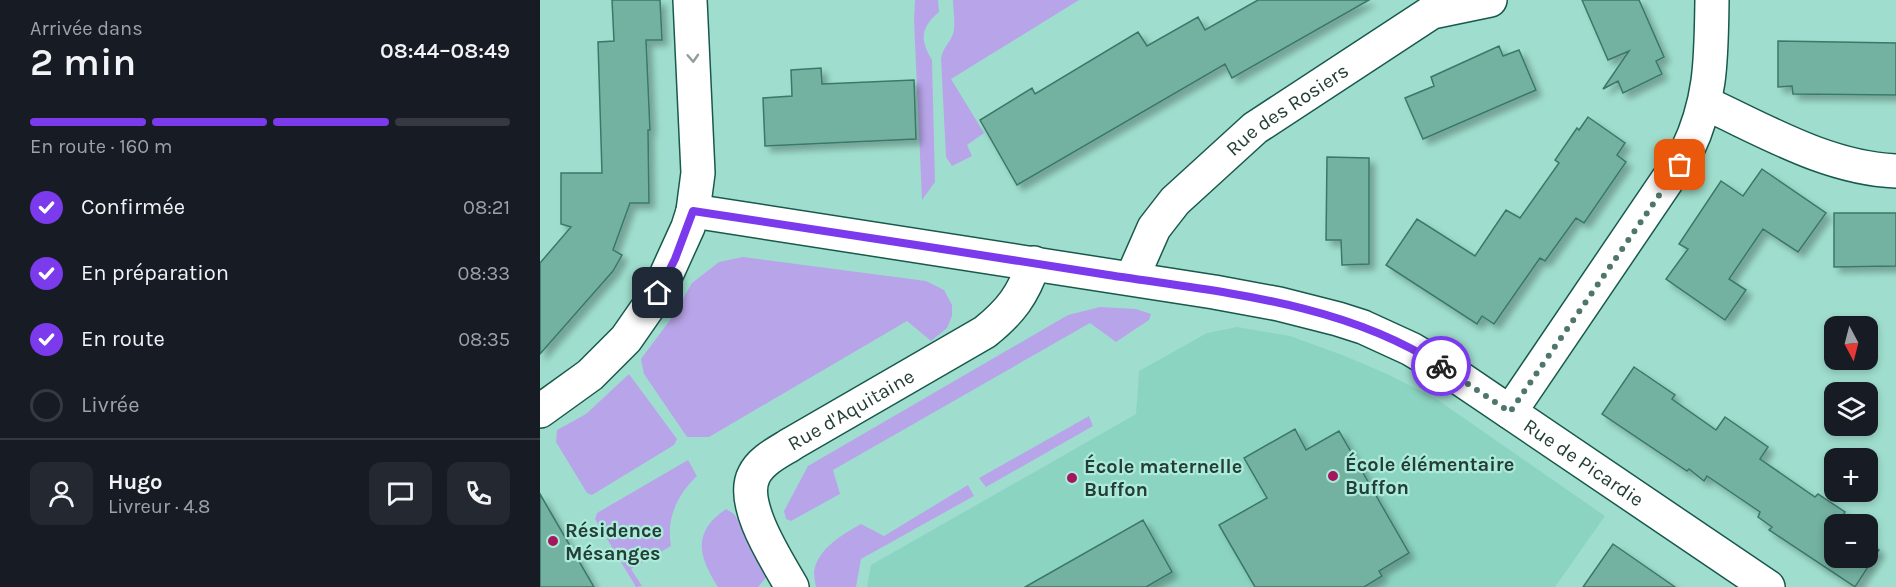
<!DOCTYPE html>
<html lang="fr">
<head>
<meta charset="utf-8">
<style>
  :root { --surface:#171b24; --page:#242831; --text:#f1f3f6; --muted:#9ea1a6; --line:#363941; --accent:#7c3aed }
  body { margin:0; font-family:Karla,sans-serif; background:var(--page); color:var(--text); height:100vh; display:flex; flex-direction:column; font-size:22px; white-space:nowrap }
  * { box-sizing:border-box; margin:0 }
  p { font-size:20px; color:var(--muted) }
  .icon { flex:none; width:33px; height:33px; fill:none; stroke:currentColor; stroke-width:2; stroke-linecap:round; stroke-linejoin:round }
  .map { position:relative; flex:1; overflow:hidden }
  .side { display:flex; flex-direction:column; background:var(--surface); width:540px }
  .side>* { flex:none }
  .needle { width:39px; rotate:173deg }
  .controls { position:absolute; left:1284px; top:316px; display:grid; gap:12px }
  .controls a { display:grid; place-items:center; width:54px; height:54px; border-radius:12px; background:var(--surface); box-shadow:0 3px 9px #0003; font-size:30px }
  .pin { position:absolute; display:grid; place-items:center; width:51px; height:51px; color:#fff; margin:-26px; border-radius:12px; box-shadow:0 3px 9px #0006 }
  .courier { position:absolute; display:grid; place-items:center; width:60px; height:60px; margin:-30px; border:4px solid #7c3aed; border-radius:50%; background:#fff; color:#222; box-shadow:0 2px 8px #0007 }
  .headline em { font-style:normal; font-weight:600 }
  .headline div { display:flex; flex-direction:column-reverse }
  .headline { display:flex; align-items:center; justify-content:space-between; height:102px; padding:0 30px }
  h1 { font-size:39px; font-weight:600; line-height:45px }
  .bar { display:grid; grid-template-columns:repeat(4,1fr); gap:9px 6px; align-content:center; height:72px; padding:0 30px }
  .bar i { height:8px; border-radius:4px; background:var(--line) }
  .bar .selected { background:var(--accent) }
  .bar p { grid-column:span 4 }
  .line { display:flex; align-items:center; gap:15px; padding:0 30px; border-top:2px solid var(--line) }
  .line div { flex:1 }
  .round { display:grid; place-items:center; flex:none; width:63px; height:63px; border-radius:12px; background:var(--page) }
  ol { padding:0 30px; list-style:none }
  li { display:flex; align-items:center; gap:18px; height:66px }
  li p { margin-inline-start:auto }
  li .icon { padding:6px; border-radius:50%; background:var(--accent); color:#fff; stroke-width:4 }
  li:last-child { color:var(--muted) }
  li i { width:33px; height:33px; border:3px solid var(--line); border-radius:50% }
  main { display:flex; flex:1; min-height:0 }
  .map>svg:first-child { display:block }
  .built { fill:#8cd4c2 }
  .green { fill:#b8a5e9 }
  .building { fill:#73b1a1; stroke:#3b786a; stroke-width:1.5; filter:url(#shadow) }
  .lines { fill:none; stroke-linecap:round; stroke-linejoin:round }
  .minor-casing { stroke:#18594c; stroke-width:36 }
  .minor { stroke:#fff; stroke-width:33 }
  .oneway { stroke:#929e9b }
  .done { stroke:#4f766c; stroke-width:6; stroke-dasharray:0 10.8 }
  .route { stroke:#7c3aed; stroke-width:8 }
  .poi-dot { fill:#a3175f; stroke:#acebda; stroke-width:2 }
  .labels { text-anchor:middle; stroke-width:4.5; stroke-linejoin:round; paint-order:stroke }
  .street-label { font-size:20px; fill:#243e37; stroke:#acebda }
  .poi-label { font-size:20px; font-weight:bold; fill:#243e37; stroke:#acebda; text-anchor:start }
</style>
</head>
<body>
<main>
<section class="side">
<div class="headline"><div><h1>2 min</h1><p>Arrivée dans</p></div><em>08:44–08:49</em></div>
<div class="bar"><i class="selected"></i><i class="selected"></i><i class="selected"></i><i></i><p>En route · 160 m</p></div>
<ol>
<li><svg class="icon" aria-label="check" viewBox="0 0 24 24"><path d="M5 12l5 5 9-10"/></svg>Confirmée<p>08:21</p></li>
<li><svg class="icon" aria-label="check" viewBox="0 0 24 24"><path d="M5 12l5 5 9-10"/></svg>En préparation<p>08:33</p></li>
<li><svg class="icon" aria-label="check" viewBox="0 0 24 24"><path d="M5 12l5 5 9-10"/></svg>En route<p>08:35</p></li>
<li><i></i>Livrée</li>
</ol>
<div class="line" style="height:108px"><a class="round"><svg class="icon" aria-label="person" viewBox="0 0 24 24"><circle cx="12" cy="8" r="4"/><path d="M4 21q1-7 8-7t8 7"/></svg></a><div><b>Hugo</b><p>Livreur · 4.8</p></div><a class="round"><svg class="icon" aria-label="chat" viewBox="0 0 24 24"><path d="M4 5h16v11H9l-5 4z"/></svg></a><a class="round"><svg class="icon" aria-label="phone" viewBox="0 0 24 24"><path d="M5 4h4l2 5-3 2q2 4 5 5l2-3 5 2v4C11 20 4 13 5 4z"/></svg></a></div>
</section>
<div class="map">
<svg width="1356" height="587" viewBox="0 0 1356 587">
  <defs>
    <filter id="shadow"><feDropShadow dx="5.5" dy="5.5" stdDeviation="3" flood-color="#0004"/></filter>
  </defs>
  <rect width="100%" height="100%" fill="#9fdece"/>
  <path class="built" d="M697 327 750 336 805 356 847 374 895 398 1065 516 1015 587H327L331 565 596 414 599 371 667 333Z"/>
  <path class="green" d="M375 0H398L399 12C380 28 380 40 392 60L395 182 382 200 374 20Z
    M413 0H539L411 79 444 133 427 145 432 156 412 166 406 157 401 59C403 47 409 44 413 34 416 24 413 10 413 0Z
    M203 257 386 281 404 290 412 305V316L407 328 391 341 367 321 169 437H147L104 374 101 359 133 316 152 283 179 262Z
    M560 307 596 309 611 314 609 320 576 342 550 323 293 470 300 494 251 521 246 519 244 511 268 466 528 315Z
    M89 374 137 439 134 445 52 495 47 493 16 442 17 430 46 414Z
    M549 416 553 426 446 487 439 478Z
    M148 460 157 476C137 495 126 519 131 546L91 569 102 586 96 587 55 519 57 513Z
    M428 485 434 496 321 559 316 587H276C275 582 274 577 274 572 277 549 303 534 321 524L344 536Z
    M186 509 194 514 230 573 218 587H178C158 556 152 532 186 509Z"/>
  <path class="building" d="M72 0H120L122 40H106L110 130H108L109 203H90L73 250 82 255 73 271 0 354V263L31 227 21 224V173H62L58 42 74 41Z
    M718 0H829L692 78 685 64 477 185 440 120 492 88 495 94 598 32 607 46 658 17 665 30Z
    M1042 0H1099L1124 57 1116 61 1122 74 1083 93 1078 81 1063 89 1089 51 1068 60Z
    M1238 41 1356 43V95L1253 94 1252 86 1238 87Z
    M959 46 963 56 979 50 996 90 883 139 865 98 894 86 891 77Z
    M281 68 282 84 374 80 376 139 225 146 223 98 252 96 251 70Z
    M1048 117 1085 143 1077 155 1086 162 1044 223 1036 218 1005 261 1000 258 954 324 942 316 937 324 846 265 877 219 935 256 966 210 980 218 1019 163 1015 160 1037 128 1039 130Z
    M787 157 829 158V264L802 265 801 240H786Z
    M1222 169 1286 213 1258 252 1223 229 1189 279 1206 290 1185 320 1126 279 1148 249 1139 244 1181 181 1203 196Z
    M1294 213H1356V266L1294 267Z
    M1094 367 1135 395 1132 399 1176 430 1185 417 1228 447 1220 459 1275 497 1278 494 1305 512 1298 523 1301 525H1294V558H1328V543L1339 550 1315 587 1229 530 1232 527 1218 517 1220 512 1167 476 1164 481 1149 469 1147 471 1062 414Z
    M755 429 766 450 799 431 869 553 839 571 842 576 824 587H715L679 525 727 498 704 458Z
    M0 494 54 587H0Z
    M603 520 632 572 606 587H485Z
    M1073 544 1135 587H1043Z"/>
  <g class="lines">
    <defs>
      <g id="minor">
        <path d="M1165 103C1226 131 1287 168 1356 171"/>
        <path id="s1" d="M153 211 674 292 739 304 798 319 823 327 871 349 918 377 1228 587"/>
        <path id="s2" d="M592 278 614 228 635 201 715 128 892 12 950 0"/>
        <path d="M0 411 50 375 86 339 118 293 148 227 153 211 158 173 150 0"/>
        <path d="M970 412 1147 151C1172 99 1171 57 1172 0"/>
        <path id="s3" d="M252 587C238 562 199 504 214 475 221 460 239 452 253 443L445 332C471 311 483 295 494 263"/>
      </g>
    </defs>
    <use href="#minor" class="minor-casing"/>
    <use href="#minor" class="minor"/>
  </g>
  <defs><path id="oneway-chevron" d="M-2-3.5L2.5 0L-2 3.5" fill="none" stroke-width="1.6" stroke-linecap="round" stroke-linejoin="round" transform="scale(1.5)"/></defs>
  <use class="oneway" href="#oneway-chevron" transform="translate(153 58) rotate(87)"/>
  <g class="lines">
    <path class="done" d="M901 366 970 412 1140 165"/>
    <path class="route" d="M118 293 135 259 153 211C289 232 426 252 562 274 676 292 802 301 901 366"/>
  </g>
  <g class="poi-dot">
    <circle cx="793" cy="476" r="6"/>
    <circle cx="532" cy="478" r="6"/>
    <circle cx="13" cy="541" r="6"/>
  </g>
  <g class="labels">
    <g class="street-label">
      <text dy="7" stroke="none"><textPath href="#s2" startOffset="234">Rue des Rosiers</textPath></text>
      <text dy="7" stroke="none"><textPath href="#s3" startOffset="240">Rue d'Aquitaine</textPath></text>
      <text dy="7" stroke="none"><textPath href="#s1" startOffset="940">Rue de Picardie</textPath></text>
    </g>
    <g class="poi-label">
      <text x="805" y="471">École élémentaire<tspan x="805" dy="23">Buffon</tspan></text>
      <text x="544" y="473">École maternelle<tspan x="544" dy="23">Buffon</tspan></text>
      <text x="25" y="537">Résidence<tspan x="25" dy="23">Mésanges</tspan></text>
    </g>
  </g>
</svg>
<div class="controls">
<a><svg class="needle" viewBox="-14 -14 28 28"><path d="M0-13l5 13h-10z" fill="#e53935"/><path d="M0 13l5-13h-10z" fill="#9ea1a6"/></svg></a>
<a><svg class="icon" aria-label="layers" viewBox="0 0 24 24"><path d="M12 4l9 5-9 5-9-5zM3 14l9 5 9-5"/></svg></a>
<a>+</a>
<a>−</a>
</div>
<div class="pin" style="left:1140px;top:165px;background:#ea580c"><svg class="icon" aria-label="bag" viewBox="0 0 24 24"><path d="M5 8h14l-1 12H6zM9 8a3 3 0 0 1 6 0"/></svg></div>
<div class="pin" style="left:118px;top:293px;background:#1f2937"><svg class="icon" aria-label="home" viewBox="0 0 24 24"><path d="M3 11l9-7 9 7M6 9v11h12V9"/></svg></div>
<div class="courier" style="left:901px;top:366px"><svg class="icon" aria-label="bike" viewBox="0 0 24 24"><circle cx="6" cy="16" r="4"/><circle cx="18" cy="16" r="4"/><path d="M6 16l4-8h5l3 8M10 8l3 8H6M13 5h3"/></svg></div>
</div>
</main>
</body>
</html>
